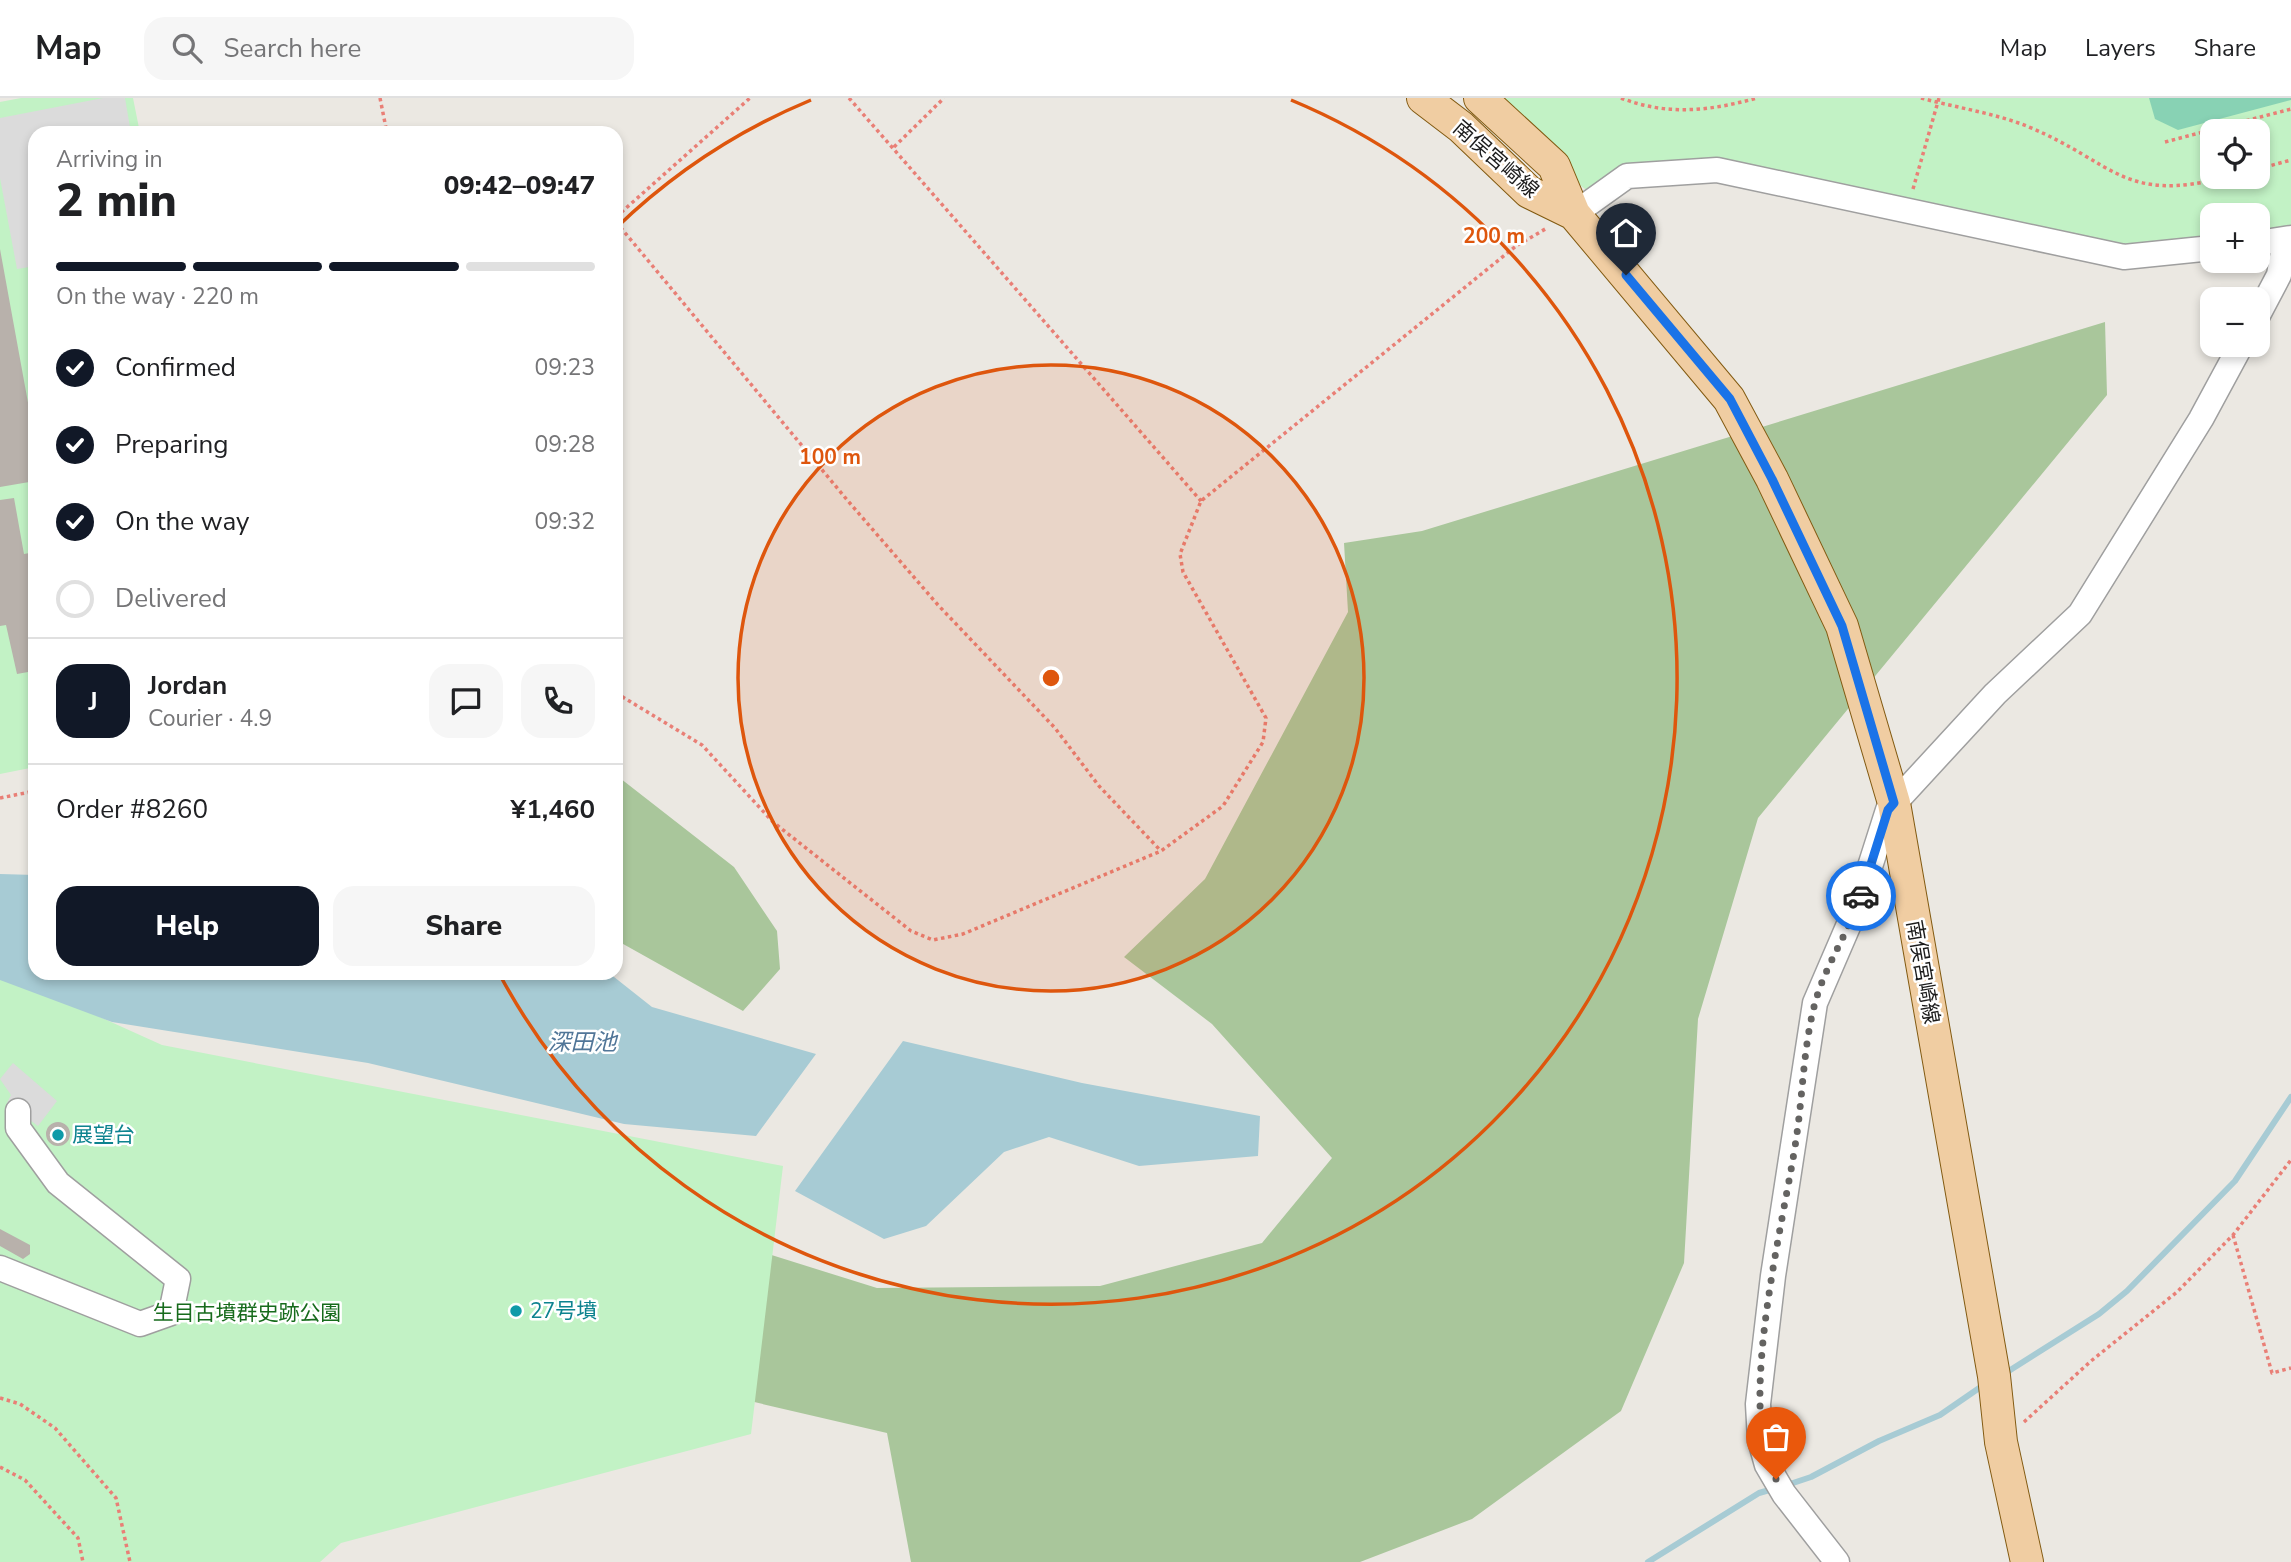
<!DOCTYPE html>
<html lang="en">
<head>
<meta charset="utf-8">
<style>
  :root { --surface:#fff; --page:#f6f6f6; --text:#202124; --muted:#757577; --line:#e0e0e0; --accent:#111827 }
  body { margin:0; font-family:"Nunito Sans","Noto Sans JP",sans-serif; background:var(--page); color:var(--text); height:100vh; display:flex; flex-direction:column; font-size:26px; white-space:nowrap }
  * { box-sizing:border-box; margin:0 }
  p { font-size:23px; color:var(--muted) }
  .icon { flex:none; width:38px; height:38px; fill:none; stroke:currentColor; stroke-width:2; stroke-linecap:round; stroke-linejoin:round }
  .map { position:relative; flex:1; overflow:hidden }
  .drawer { position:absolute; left:28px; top:28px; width:595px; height:854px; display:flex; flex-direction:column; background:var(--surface); border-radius:21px; box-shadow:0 4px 10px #0003 }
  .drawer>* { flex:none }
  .fabs { position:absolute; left:2200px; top:21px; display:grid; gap:14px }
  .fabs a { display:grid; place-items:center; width:70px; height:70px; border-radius:14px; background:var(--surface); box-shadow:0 4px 10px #0003; font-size:35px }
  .pin { position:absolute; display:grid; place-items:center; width:60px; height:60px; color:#fff; margin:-72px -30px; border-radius:50% 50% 50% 0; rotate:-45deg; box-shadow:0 0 7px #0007 }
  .pin .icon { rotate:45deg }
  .courier { position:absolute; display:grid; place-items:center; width:70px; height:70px; margin:-35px; border:5px solid #1a73e8; border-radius:50%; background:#fff; color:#222; box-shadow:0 2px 9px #0007 }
  .overview em { font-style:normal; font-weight:800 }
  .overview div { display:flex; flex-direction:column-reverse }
  .overview { display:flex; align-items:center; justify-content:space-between; height:119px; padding:0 28px }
  h1 { font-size:46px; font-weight:800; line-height:52px }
  .bar { display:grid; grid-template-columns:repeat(4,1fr); gap:10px 7px; align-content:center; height:84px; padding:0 28px }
  .bar i { height:9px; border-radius:5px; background:var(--line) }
  .bar .on { background:var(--accent) }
  .bar p { grid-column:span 4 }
  .line { display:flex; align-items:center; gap:18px; padding:0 28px; border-top:2px solid var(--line) }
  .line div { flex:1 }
  .round { display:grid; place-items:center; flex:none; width:74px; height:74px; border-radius:21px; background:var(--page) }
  ol { padding:0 28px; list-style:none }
  li { display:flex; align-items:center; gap:21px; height:77px }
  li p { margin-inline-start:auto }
  li .icon { padding:7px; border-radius:50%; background:var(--accent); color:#fff; stroke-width:4 }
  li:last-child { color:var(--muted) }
  li i { width:38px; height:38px; border:4px solid var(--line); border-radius:50% }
  .primary-button { display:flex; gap:14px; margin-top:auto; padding:14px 28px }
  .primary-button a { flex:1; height:80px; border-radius:21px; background:var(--accent); color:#fff; font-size:28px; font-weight:800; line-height:80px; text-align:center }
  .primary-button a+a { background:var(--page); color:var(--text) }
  header { display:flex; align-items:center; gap:42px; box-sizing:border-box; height:98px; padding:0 35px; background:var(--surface); border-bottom:2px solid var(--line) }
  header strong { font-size:33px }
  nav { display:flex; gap:38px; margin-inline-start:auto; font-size:24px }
  .search { width:490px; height:63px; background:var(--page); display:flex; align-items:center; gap:18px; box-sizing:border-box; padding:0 24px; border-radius:21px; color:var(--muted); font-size:26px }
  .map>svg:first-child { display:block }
  .forest { fill:#a9c69b }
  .park { fill:#c2f2c5; fill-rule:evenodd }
  .pitch { fill:#88d2b4 }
  .parking { fill:#dbdbdb }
  .water { fill:#a7cbd4 }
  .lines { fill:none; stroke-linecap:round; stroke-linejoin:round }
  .stream { stroke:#a7cbd4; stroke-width:6 }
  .building { fill:#b8b1ab }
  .minor-casing { stroke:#9f9f9f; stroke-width:27 }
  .major-casing { stroke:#825a11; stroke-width:34 }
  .path { stroke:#e97f76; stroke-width:3.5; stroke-dasharray:3.5 3.5; stroke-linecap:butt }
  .minor { stroke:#fff; stroke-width:24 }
  .major { stroke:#f0cda2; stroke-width:32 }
  .done { stroke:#646361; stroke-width:7; stroke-dasharray:0 12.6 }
  .route { stroke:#1a73e8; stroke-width:9 }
  .ring { fill:none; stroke:#de560d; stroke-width:3.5 }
  .culture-dot { fill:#0f9aa8; stroke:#fff; stroke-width:2.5 }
  .labels { text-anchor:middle; stroke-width:5; stroke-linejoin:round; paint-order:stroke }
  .street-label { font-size:21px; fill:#1b1b1b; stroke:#fff }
  .culture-label { font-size:21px; fill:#0d838f; stroke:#fff; text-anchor:start }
  .park-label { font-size:21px; fill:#176b1c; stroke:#fff }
  .water-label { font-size:23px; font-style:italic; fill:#517698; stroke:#fff }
  .centre { fill:#de560d; stroke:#fff; stroke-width:3.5 }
  .ring-label { font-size:21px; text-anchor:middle; font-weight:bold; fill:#de560d; stroke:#fff; stroke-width:5; stroke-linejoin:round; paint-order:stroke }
</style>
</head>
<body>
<header>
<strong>Map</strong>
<div class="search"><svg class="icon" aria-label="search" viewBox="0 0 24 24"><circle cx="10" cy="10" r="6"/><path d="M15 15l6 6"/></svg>Search here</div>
<nav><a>Map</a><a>Layers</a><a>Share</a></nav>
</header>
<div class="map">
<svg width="2291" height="1464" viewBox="0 0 2291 1464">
  <rect width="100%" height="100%" fill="#ebe8e2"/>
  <path class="forest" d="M2105 224 2107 297 1758 720 1698 921 1684 1165 1621 1313 1472 1421 1360 1464H911L887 1335 638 1277 454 1058 877 1190 1100 1188 1262 1145 1332 1060 1212 926 1124 859 1205 781 1348 514 1344 445 1422 433Z
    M616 677 734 769 777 833 780 871 743 913 616 842Z"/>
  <path class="park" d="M21 0H133L140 35H35V669L0 676V4Z
    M1480 0H2291V140L2258 145V117H2212V150L2124 159 1717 72 1627 78 1596 99 1554 68ZM2212 33H2258V79H2212Z
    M0 879 18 882 162 947 783 1068 751 1336 341 1445 320 1464H0Z"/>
  <path class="pitch" d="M2149 0H2291V2L2178 32 2155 21Z"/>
  <path class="parking" d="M103 0H125L131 35H35V168L17 171 0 80V20Z
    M13 965 57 1003 38 1028 7 1005 11 997 0 981Z"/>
  <path class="water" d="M0 776 35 777V875H609L652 909 816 956 756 1038 624 1026 368 965 112 924 0 882Z
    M903 943 1082 985 1260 1018 1258 1058 1139 1068 1049 1039 1004 1054 926 1128 884 1141 795 1093Z"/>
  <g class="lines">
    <path class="stream" d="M2004 1276 2099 1216 2127 1193 2235 1083 2291 999
      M1787 1387 1811 1379 1879 1343 1940 1317 1985 1286
      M1648 1464 1759 1395 1773 1391"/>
  </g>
  <path class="building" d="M0 151 35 343V383L0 389Z
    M14 400 24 456 35 454 34 599 28 574 17 576 6 527 0 528V402Z
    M46 1036a12 12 0 1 1 24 0a12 12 0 1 1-24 0Z
    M0 1131 30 1147V1156L23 1161 0 1148Z"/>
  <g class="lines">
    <defs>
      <path id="minor" d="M1574 116 1627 78 1717 72 2124 159 2212 150
        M2258 145 2291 140
        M2258 217 2279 177 2285 142
        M0 1170 140 1226 171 1215 178 1181 58 1085 18 1030V1013
        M1837 1464 1784 1396 1767 1367 1760 1342 1758 1306 1773 1178 1815 905 1859 803 1888 712 1995 596 2080 516 2201 321 2241 247"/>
      <path id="major" d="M1423 0 1461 29 1529 94 1574 116
        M1480 0 1554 68 1574 116 1729 301 1772 381 1842 528 1894 705 1994 1278 2001 1344 2027 1464"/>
    </defs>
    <use href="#minor" class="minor-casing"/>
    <use href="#major" class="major-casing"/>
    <path class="path" d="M380 0 387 35
      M849 0 1201 403
      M1621 0C1667 18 1710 13 1757 0
      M1921 0C1957 10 1995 15 2029 29 2115 65 2123 106 2227 79
      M2165 44 2291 11
      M894 49 944 0
      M2258 71 2291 62
      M1913 91 1939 0
      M616 119 750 0
      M616 124 848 403 938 507 1055 630 1099 688 1161 753
      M616 595 702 647 773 724 911 833 933 842 963 836 1161 753 1223 708 1263 644 1266 620 1183 474 1180 456 1201 403 1516 148 1547 130
      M0 700 35 693
      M2233 1137 2272 1275 2291 1270
      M0 1300 20 1306 55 1330 116 1400 130 1464
      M2024 1324 2091 1263 2177 1194 2233 1137 2291 1062
      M0 1369 25 1382 78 1440 83 1464"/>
    <use href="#minor" class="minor"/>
    <use href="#major" class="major"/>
  </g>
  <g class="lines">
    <path class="done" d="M1776 1381C1735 1312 1784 1124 1796 1042 1803 997 1803 950 1815 905 1825 868 1848 835 1861 798"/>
    <path class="route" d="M1626 177 1730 301 1772 381 1842 528 1894 705 1888 712 1861 798"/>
  </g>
  <circle cx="1051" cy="580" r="313" fill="#de560d" fill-opacity=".12"/>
  <g class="ring">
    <circle cx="1051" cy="580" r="313"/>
    <path d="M616 130A626 626 0 0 1 811 2M1291 2A626 626 0 1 1 501 879"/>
  </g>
  <g class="culture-dot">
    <circle cx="58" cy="1037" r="7"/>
    <circle cx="516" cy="1213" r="7"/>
  </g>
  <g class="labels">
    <g class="street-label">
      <text transform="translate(1496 61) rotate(41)" y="7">南俣宮崎線</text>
      <text transform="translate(1923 874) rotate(80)" y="7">南俣宮崎線</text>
    </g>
    <g class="culture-label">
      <text x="72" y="1044">展望台</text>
      <text x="530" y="1220">27号墳</text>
    </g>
    <g class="park-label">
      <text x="247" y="1222">生目古墳群史跡公園</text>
    </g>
    <g class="water-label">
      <text x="582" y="952">深田池</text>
    </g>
  </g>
  <circle cx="1051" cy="580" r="10" class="centre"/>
  <g class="ring-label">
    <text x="1494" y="145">200 m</text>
    <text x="830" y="366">100 m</text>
  </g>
</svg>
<div class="fabs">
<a><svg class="icon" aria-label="locate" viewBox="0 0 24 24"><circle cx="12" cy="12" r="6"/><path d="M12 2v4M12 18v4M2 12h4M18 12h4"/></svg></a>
<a>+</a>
<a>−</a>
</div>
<div class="pin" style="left:1776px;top:1381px;background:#ea580c"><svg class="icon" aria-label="bag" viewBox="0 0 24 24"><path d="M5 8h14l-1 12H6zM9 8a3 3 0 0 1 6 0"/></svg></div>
<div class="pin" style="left:1626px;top:177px;background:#1f2937"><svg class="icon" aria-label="home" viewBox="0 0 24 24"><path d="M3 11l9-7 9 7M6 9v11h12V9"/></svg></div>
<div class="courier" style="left:1861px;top:798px"><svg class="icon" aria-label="car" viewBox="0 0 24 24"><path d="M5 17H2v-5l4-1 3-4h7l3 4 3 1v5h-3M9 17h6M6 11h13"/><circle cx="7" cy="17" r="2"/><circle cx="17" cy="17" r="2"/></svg></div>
<section class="drawer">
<div class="overview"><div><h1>2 min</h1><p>Arriving in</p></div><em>09:42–09:47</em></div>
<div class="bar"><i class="on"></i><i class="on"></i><i class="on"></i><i></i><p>On the way · 220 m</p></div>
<ol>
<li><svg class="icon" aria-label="check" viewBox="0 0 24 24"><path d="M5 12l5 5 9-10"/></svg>Confirmed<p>09:23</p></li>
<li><svg class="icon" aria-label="check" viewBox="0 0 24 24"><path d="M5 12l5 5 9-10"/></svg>Preparing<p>09:28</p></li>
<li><svg class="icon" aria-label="check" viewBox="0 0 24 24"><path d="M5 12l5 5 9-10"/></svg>On the way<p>09:32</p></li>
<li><i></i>Delivered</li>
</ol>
<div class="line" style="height:126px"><b class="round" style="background:var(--accent);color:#fff">J</b><div><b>Jordan</b><p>Courier · 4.9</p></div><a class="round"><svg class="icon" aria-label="chat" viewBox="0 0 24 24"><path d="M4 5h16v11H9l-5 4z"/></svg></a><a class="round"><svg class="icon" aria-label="phone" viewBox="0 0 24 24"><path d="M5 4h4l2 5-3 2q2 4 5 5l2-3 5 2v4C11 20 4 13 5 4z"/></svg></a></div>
<div class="line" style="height:91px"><div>Order #8260</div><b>¥1,460</b></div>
<div class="primary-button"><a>Help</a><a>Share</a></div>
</section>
</div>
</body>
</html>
